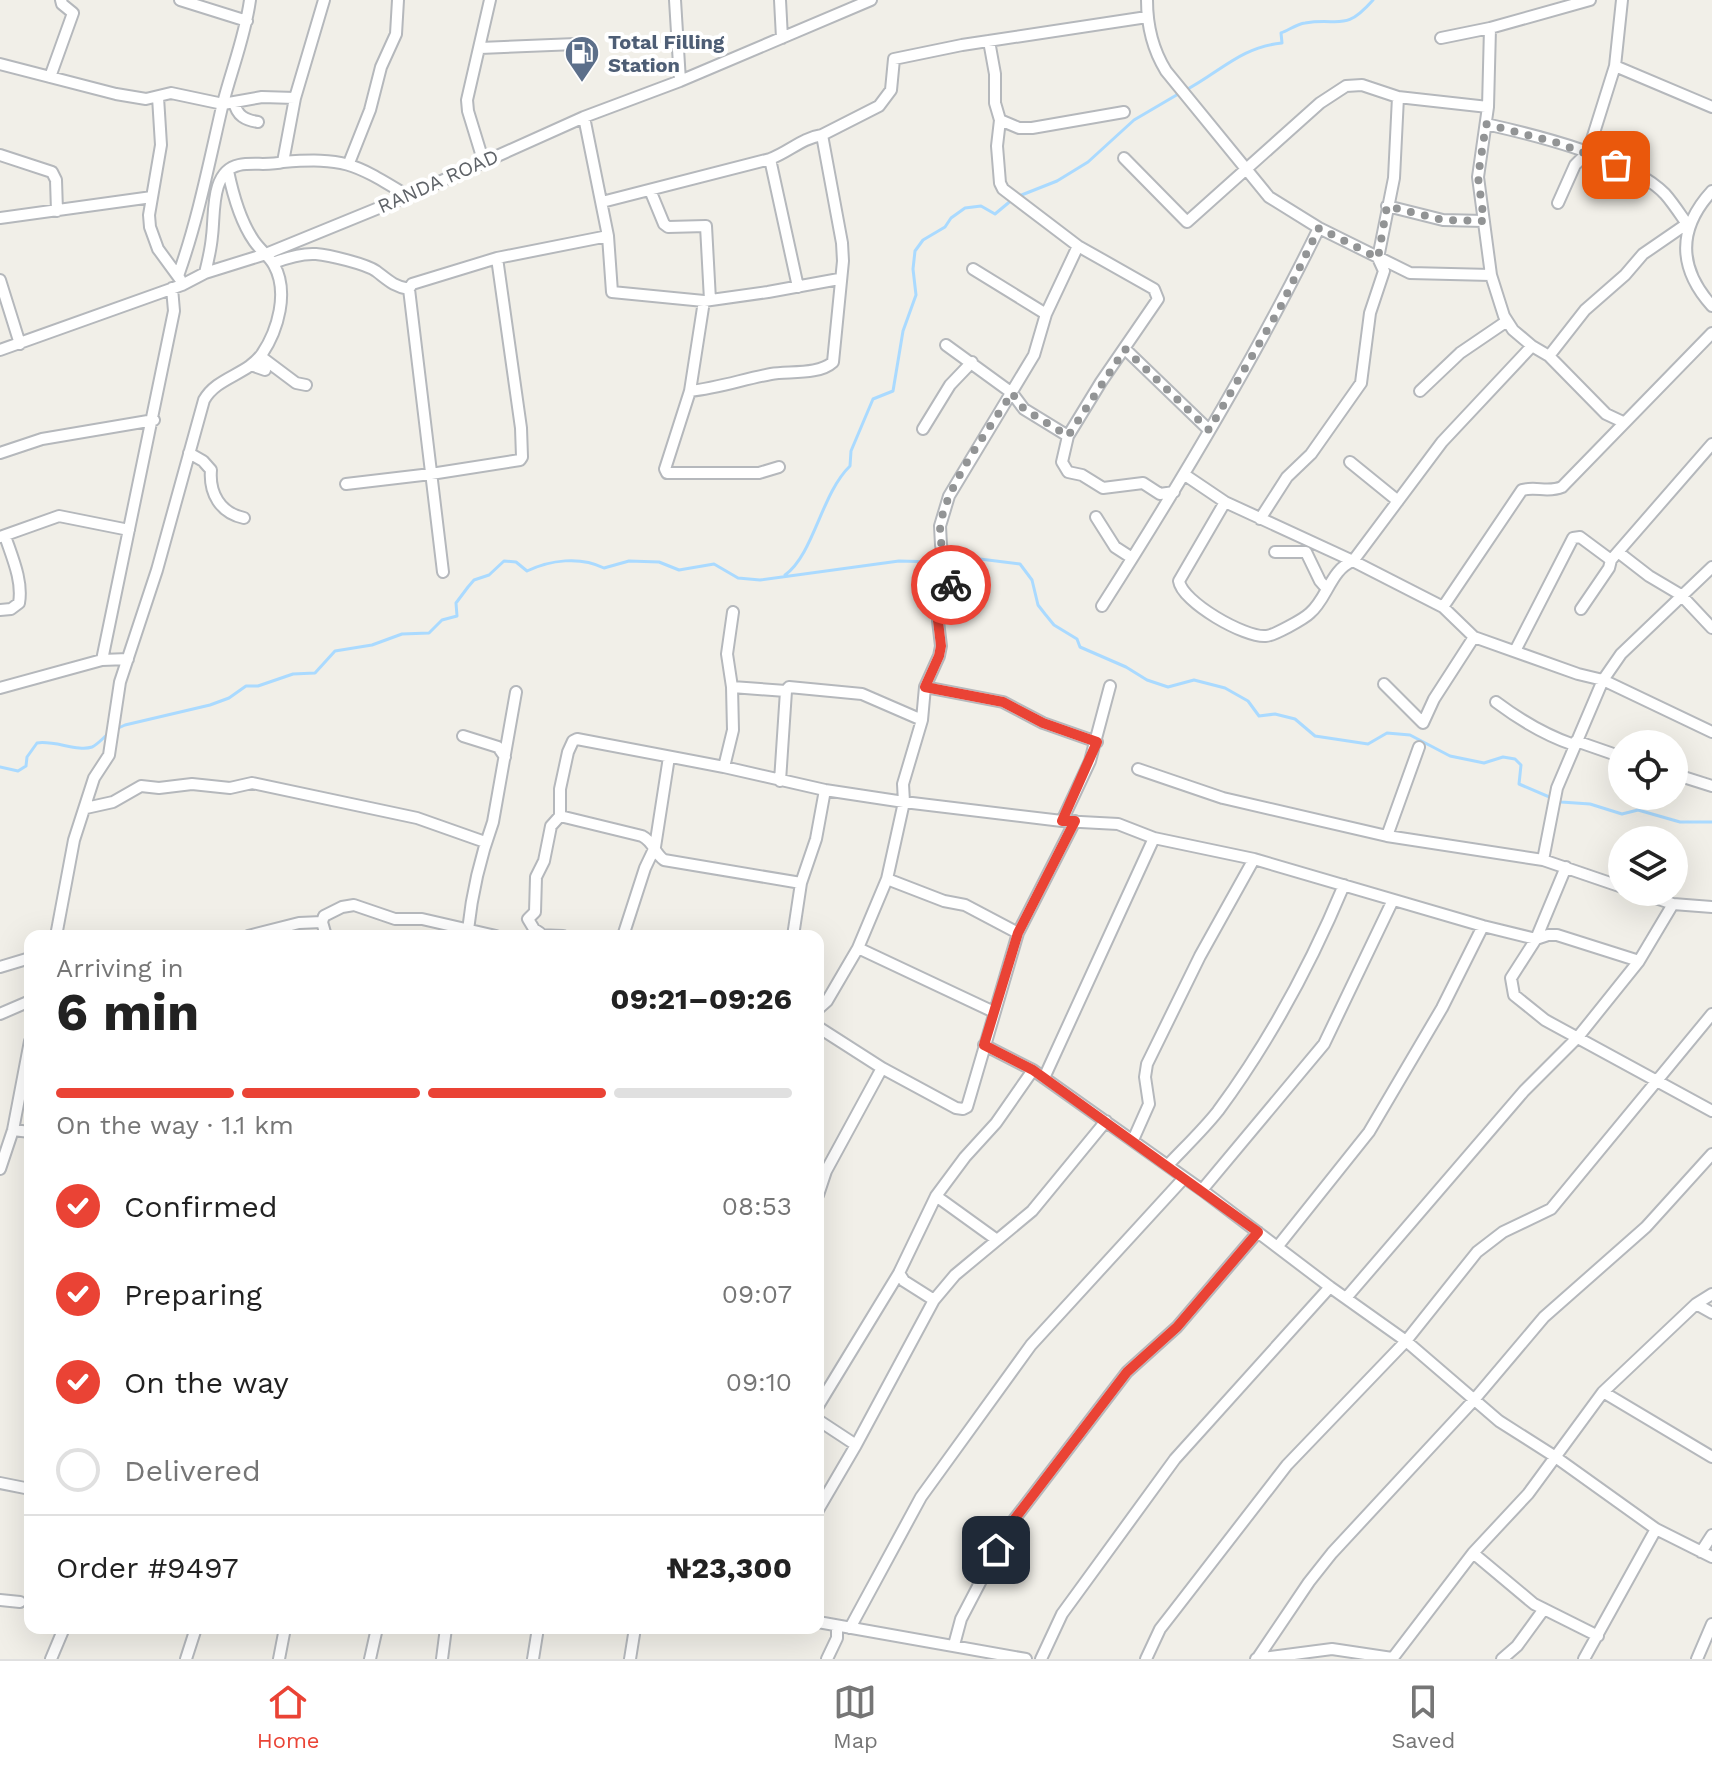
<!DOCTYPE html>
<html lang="en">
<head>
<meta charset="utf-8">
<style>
  :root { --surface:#fff; --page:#f6f6f6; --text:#222; --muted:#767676; --line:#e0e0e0; --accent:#ea4335 }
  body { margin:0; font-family:"Work Sans",sans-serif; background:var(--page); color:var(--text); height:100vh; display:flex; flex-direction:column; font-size:30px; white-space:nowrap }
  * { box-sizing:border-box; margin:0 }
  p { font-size:26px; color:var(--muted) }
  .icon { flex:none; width:44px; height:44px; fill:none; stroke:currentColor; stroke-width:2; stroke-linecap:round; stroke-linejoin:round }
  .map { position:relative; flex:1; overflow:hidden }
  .drawer { position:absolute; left:24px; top:930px; width:800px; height:704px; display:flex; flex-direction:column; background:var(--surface); border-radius:16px; box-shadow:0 8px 32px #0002 }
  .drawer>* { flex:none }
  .fabs { position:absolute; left:1608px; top:730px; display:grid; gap:16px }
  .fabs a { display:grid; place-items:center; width:80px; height:80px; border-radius:50%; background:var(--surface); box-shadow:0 8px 32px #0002; font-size:40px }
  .pin { position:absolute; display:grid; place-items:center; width:68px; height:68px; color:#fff; margin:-34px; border-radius:16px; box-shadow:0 4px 12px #0006 }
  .courier { position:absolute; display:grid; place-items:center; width:80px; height:80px; margin:-40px; border:6px solid #ea4335; border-radius:50%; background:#fff; color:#222; box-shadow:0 2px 10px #0007 }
  .summary em { font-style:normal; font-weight:700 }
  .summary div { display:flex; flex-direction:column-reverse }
  .summary { display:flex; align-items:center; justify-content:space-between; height:136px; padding:0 32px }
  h1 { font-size:52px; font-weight:700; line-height:60px }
  .bar { display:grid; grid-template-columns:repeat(4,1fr); gap:12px 8px; align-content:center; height:96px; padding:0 32px }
  .bar i { height:10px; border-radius:6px; background:var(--line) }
  .bar .current { background:var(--accent) }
  .bar p { grid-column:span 4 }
  .line { display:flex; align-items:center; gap:20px; padding:0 32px; border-top:2px solid var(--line) }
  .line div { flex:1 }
  ol { padding:0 32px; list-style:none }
  li { display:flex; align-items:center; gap:24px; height:88px }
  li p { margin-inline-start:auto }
  li .icon { padding:8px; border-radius:50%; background:var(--accent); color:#fff; stroke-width:4 }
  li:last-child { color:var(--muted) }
  li i { width:44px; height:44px; border:4px solid var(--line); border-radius:50% }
  .dock { display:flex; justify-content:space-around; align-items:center; height:112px; border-top:2px solid var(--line); background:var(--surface); font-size:22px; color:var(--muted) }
  .dock a { display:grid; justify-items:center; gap:4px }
  .dock .current { color:var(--accent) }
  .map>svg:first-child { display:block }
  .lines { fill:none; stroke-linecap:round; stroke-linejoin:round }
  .stream { stroke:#aadaff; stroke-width:3 }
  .street-casing { stroke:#b5b8bc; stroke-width:14 }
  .street { stroke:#fff; stroke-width:10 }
  .done { stroke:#929495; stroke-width:8; stroke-dasharray:0 14.4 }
  .route { stroke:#ea4335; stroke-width:10 }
  .labels { text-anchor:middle; stroke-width:8; stroke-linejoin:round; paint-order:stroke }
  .service-label { font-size:20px; font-weight:bold; fill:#4e5e75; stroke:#fff; text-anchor:start }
  .street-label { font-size:20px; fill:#5f6368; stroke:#fff }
</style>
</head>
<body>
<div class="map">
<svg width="1712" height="1659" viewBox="0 0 1712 1659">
  <rect width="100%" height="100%" fill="#f1efe8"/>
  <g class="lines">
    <path class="stream" d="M1186 90C1220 72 1241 47 1282 43L1281 33C1289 30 1297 24 1305 23 1340 17 1344 33 1373 0
      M1019 196 1057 181 1088 162 1134 120 1180 93
      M785 575C814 554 821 494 850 466L851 451 873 399 893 391 903 331 916 295 913 269 915 251 923 240 945 227 951 218 965 208 981 206 995 214 1013 199
      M114 730 125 725 210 705 229 698 246 686H258L293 674 315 673 335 651 372 645 402 634 429 633 442 620 457 616 456 603 468 587 474 580 489 575 504 561 516 562 527 571C550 560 580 556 604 568L629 561 659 562 679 570 714 564 738 578 760 580 899 561 937 562 964 557 1020 564 1032 580 1038 605 1045 614 1054 625 1077 639 1080 647 1126 667 1147 680 1168 687 1194 680 1225 688 1248 701 1259 716 1275 714 1295 719 1315 736 1368 744 1387 733 1410 735 1450 756 1484 763 1503 757 1515 759 1521 765 1519 784 1561 802 1590 804 1622 814 1638 810 1680 822H1712
      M0 767 18 771 26 766 27 757 37 743C54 740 78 752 92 747 97 745 103 738 108 734"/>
    <defs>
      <path id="street" d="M180 0 247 21
        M675 0 680 81
        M780 0 782 38
        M1147 0C1147 24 1153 50 1166 71L1269 197 1319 228 1410 273 1491 275
        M1490 28 1488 107 1478 177 1491 275 1504 316 1513 330 1532 346 1549 356 1606 414 1623 422
        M1441 38 1490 28 1590 0
        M480 48 576 44
        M0 64 116 94 146 99 171 93 223 104 262 97 295 98
        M1615 66 1712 107
        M50 77 73 13 62 4 61 0
        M158 97 161 145 149 215 150 227 158 249 180 279
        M234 102C237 116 245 120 258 122
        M584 117 608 236 612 292 704 301 768 292 839 279
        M1000 120 1019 128H1032L1124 112
        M1486 124C1535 135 1630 158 1665 194 1673 203 1680 214 1687 224
        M822 135 879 106 891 90 894 59 962 45 1147 17
        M0 155 52 172 56 180 57 211
        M1124 158 1187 222 1320 103 1346 86 1362 85 1398 97 1488 107
        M770 159 798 287
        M483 160 468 111 467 100 490 0
        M283 162C346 157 355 164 408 196
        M349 163 370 110 381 67 396 34 398 0
        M650 190 664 224 668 227 706 226 710 300
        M1712 191C1677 229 1678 268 1712 306
        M602 202 770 159C789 152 802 138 822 135L842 243 843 261 833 362C819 375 789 371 771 374 744 379 718 388 690 391
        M1558 203 1575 165 1588 152 1615 66 1622 0
        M1387 206 1443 220 1484 221
        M0 218 152 197
        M273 263C286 258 302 253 316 254 329 255 366 264 376 271 388 280 393 286 409 289
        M973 269 1046 314
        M179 273C198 219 209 163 222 107 231 71 245 37 250 0
        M205 273C208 261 211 248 212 236 215 215 210 171 239 165 253 162 268 166 283 162L295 98 324 0
        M0 280 20 344
        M704 301 690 391 665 469 667 473H759L779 467
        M946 345 1012 393 1024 409 1068 436 1101 382 1158 299 1154 289 1078 246 1003 189 1000 183 997 146 1000 120 995 103V74L989 41
        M1125 349 1209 430
        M0 350 182 285 205 273 266 254 408 196 584 117 680 81 871 0
        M1549 356 1585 310 1625 275 1643 254 1691 221
        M251 365 265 370 264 359 296 383 306 385
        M1420 391 1460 353 1507 321
        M923 429 950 385 972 362
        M1068 436 1062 462 1068 472 1082 475 1103 488 1143 483 1160 494 1174 492
        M0 453 42 439 154 420
        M189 453 203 461 211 470C209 493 220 513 244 518
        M1350 462 1398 501
        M1185 475 1225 502 1353 561 1443 607 1474 637 1578 674 1603 680 1712 732
        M346 484 431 474 520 460 522 457 521 428 497 258
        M1225 502 1179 581C1182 602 1245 638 1266 636 1273 636 1304 619 1310 613 1327 599 1331 569 1353 561L1442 442 1532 346
        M1096 517 1115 547 1132 558
        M1260 519 1287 477 1311 454 1361 383 1370 313 1384 271 1378 258 1394 178 1398 97
        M0 537 59 516 129 530
        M1275 552H1306L1320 581 1327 589
        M1618 552 1649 576 1681 595 1712 628
        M443 572 409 289 412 284 497 258 608 236
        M1102 606C1180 484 1255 359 1319 228
        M1443 607 1522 490C1536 486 1548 493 1562 487L1712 333
        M1581 609 1609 568 1611 560
        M0 610 11 609 19 603C23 581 12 557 5 536
        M1515 651 1573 538 1580 537 1611 560 1712 444
        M102 660 174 311 172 288
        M1384 684 1423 723 1434 699 1474 637
        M732 687 786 691
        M925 687 1003 702 1043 723 1097 742
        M0 688 102 660 128 659
        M1496 702C1520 720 1545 735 1574 745
        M463 736 498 747 505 757
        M1576 741 1622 757
        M724 767 733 730 732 687 727 654 733 612
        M1138 769 1223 798 1387 836 1543 860 1622 887
        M1674 774 1712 786
        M780 781 786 691 789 687 862 694 922 720
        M86 808 113 802 141 786 159 788 192 784 230 788 252 783 417 818 485 842
        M560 816 642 836C654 842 654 853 664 860L801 883 793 936
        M1062 821 1090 761 1110 686
        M1387 836 1419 747
        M1543 860 1557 788 1603 680 1621 654 1712 567
        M1566 867 1536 939 1511 978 1514 995 1545 1020 1712 1111
        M887 879 944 901 965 905 1018 933
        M801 883 816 839 825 790
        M1638 892 1673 904 1712 907
        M322 922 324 916 342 907 354 905 395 919H422L496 936
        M322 922 326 936
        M468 930C472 892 480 858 493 822L516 692
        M540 933 534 929 528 919 535 912 536 877 544 861 551 826 560 816V789L568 752 573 741 577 739 724 767 825 790 904 802 1062 821 1118 824 1154 838 1254 859 1483 926 1536 939 1548 935H1557L1639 961
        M537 935 563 936
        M56 936 74 840 94 778 109 755 120 682 157 570 204 400C217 377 247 375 262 354 278 330 289 292 274 265 269 256 260 250 254 241 240 221 233 195 228 171
        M248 936 299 923 322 922
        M623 936 645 868 655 847 669 757
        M858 948 994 1012
        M0 967 30 958
        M818 1009 827 1001 858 948 887 879 904 802 903 784 922 720 925 687 939 656 941 646 938 621 951 585 941 545 940 526 949 496 1034 355 1046 314 1078 246
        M0 1014 30 1001
        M818 1027 882 1068 956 1108 963 1109 967 1107 1018 933 1075 821
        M984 1045 1033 1070 1202 1190 1330 1287 1406 1341 1499 1421 1554 1456 1656 1529 1712 1557
        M1044 1078 1154 838
        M13 1130 30 1132
        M1133 1140 1149 1104 1145 1077 1147 1064 1200 956 1254 859
        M1168 1165C1184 1148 1203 1130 1218 1111 1269 1042 1311 964 1344 885
        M0 1169 13 1130 30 1041
        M1202 1190 1324 1044 1393 900
        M818 1195 826 1171 882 1068
        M936 1196 997 1240
        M1278 1246 1369 1132 1442 1008 1483 926
        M899 1273 904 1281 934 1300
        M1346 1298 1524 1091 1578 1037 1639 961 1673 904
        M1696 1304 1712 1313
        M1603 1392 1712 1457
        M818 1406 899 1273 936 1196 965 1157 996 1123 1033 1070
        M818 1420 856 1445
        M0 1483 30 1489
        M818 1510 856 1445 934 1300 955 1275 1032 1211 1106 1121
        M1701 1552 1712 1535
        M1473 1553 1534 1604 1598 1636
        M0 1600 20 1602
        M818 1622 1026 1659
        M850 1628 921 1497 1031 1345 1184 1178
        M954 1645 961 1619 1010 1525 1127 1372 1177 1327 1258 1232
        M51 1659 64 1628
        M186 1659 196 1628
        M279 1659 285 1628
        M370 1659 377 1628
        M442 1659 446 1628
        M533 1659 538 1628
        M630 1659 635 1628
        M827 1659 837 1638V1626
        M1041 1659 1062 1614 1175 1459 1330 1287
        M1146 1659 1160 1629 1174 1611 1287 1465 1406 1341 1477 1252 1503 1232 1551 1209 1712 1014
        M1256 1659 1332 1649 1392 1658
        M1257 1659 1309 1582 1332 1553 1473 1401 1544 1317 1646 1227 1712 1154
        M1392 1659 1473 1553 1528 1494 1603 1392 1696 1304 1712 1294
        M1502 1659 1517 1646 1544 1609
        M1584 1659 1656 1529
        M1697 1659 1712 1624"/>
    </defs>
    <use href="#street" class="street-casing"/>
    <use href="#street" class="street"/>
  </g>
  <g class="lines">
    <path class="done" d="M951 585C950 566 940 550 940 531 941 491 991 427 1012 393L1024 409 1068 436 1125 349 1209 430 1280 308 1319 228 1378 258 1387 206 1443 220 1484 221 1478 177 1486 124 1558 143 1616 165"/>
    <path class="route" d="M951 585 938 621 941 646 939 656 925 687 1003 702 1043 723 1097 742 1062 821H1075L1018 933 984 1045 1033 1070 1258 1232 1177 1327 1127 1372 1010 1525 996 1550"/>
  </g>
  <defs>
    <symbol id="fuel-pin" viewBox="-11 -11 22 30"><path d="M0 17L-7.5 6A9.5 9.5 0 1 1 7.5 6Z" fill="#5c6f8a" stroke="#fff"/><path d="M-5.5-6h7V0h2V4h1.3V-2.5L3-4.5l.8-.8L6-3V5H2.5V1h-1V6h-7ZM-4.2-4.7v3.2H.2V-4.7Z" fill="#fff"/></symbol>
  </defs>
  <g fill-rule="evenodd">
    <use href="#fuel-pin" x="562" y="33" width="40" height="54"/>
  </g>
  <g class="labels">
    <g class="service-label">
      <text x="608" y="49">Total Filling<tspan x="608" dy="23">Station</tspan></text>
    </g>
    <g class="street-label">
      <text transform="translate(438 181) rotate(-24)" y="7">RANDA ROAD</text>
    </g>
  </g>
</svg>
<div class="fabs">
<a><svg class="icon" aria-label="locate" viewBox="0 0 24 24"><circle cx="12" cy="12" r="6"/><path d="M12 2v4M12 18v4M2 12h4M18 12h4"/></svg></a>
<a><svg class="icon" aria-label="layers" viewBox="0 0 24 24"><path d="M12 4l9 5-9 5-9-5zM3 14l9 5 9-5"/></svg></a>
</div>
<div class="pin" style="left:1616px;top:165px;background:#ea580c"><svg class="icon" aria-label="bag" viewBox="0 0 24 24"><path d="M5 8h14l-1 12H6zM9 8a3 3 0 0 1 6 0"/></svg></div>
<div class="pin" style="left:996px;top:1550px;background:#1f2937"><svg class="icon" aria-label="home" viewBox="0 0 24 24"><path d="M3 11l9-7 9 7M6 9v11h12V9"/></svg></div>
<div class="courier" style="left:951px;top:585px"><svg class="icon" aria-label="bike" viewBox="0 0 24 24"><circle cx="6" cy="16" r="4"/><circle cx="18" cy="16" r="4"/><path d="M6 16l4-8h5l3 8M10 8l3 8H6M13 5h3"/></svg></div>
<section class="drawer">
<div class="summary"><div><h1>6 min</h1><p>Arriving in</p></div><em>09:21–09:26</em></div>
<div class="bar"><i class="current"></i><i class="current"></i><i class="current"></i><i></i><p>On the way · 1.1 km</p></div>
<ol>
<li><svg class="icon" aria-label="check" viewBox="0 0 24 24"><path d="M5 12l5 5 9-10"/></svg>Confirmed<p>08:53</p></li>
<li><svg class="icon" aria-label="check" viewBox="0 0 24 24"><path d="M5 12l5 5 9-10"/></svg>Preparing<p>09:07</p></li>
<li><svg class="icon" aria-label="check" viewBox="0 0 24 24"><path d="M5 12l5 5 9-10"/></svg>On the way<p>09:10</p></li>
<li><i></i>Delivered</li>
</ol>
<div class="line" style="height:104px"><div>Order #9497</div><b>₦23,300</b></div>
</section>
</div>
<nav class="dock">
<a class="current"><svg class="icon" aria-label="home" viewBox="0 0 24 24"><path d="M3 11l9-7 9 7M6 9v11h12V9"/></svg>Home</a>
<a><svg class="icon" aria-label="map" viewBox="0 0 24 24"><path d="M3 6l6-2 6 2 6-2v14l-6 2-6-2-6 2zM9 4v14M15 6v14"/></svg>Map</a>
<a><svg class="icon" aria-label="saved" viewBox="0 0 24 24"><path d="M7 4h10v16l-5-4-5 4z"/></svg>Saved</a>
</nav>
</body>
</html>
